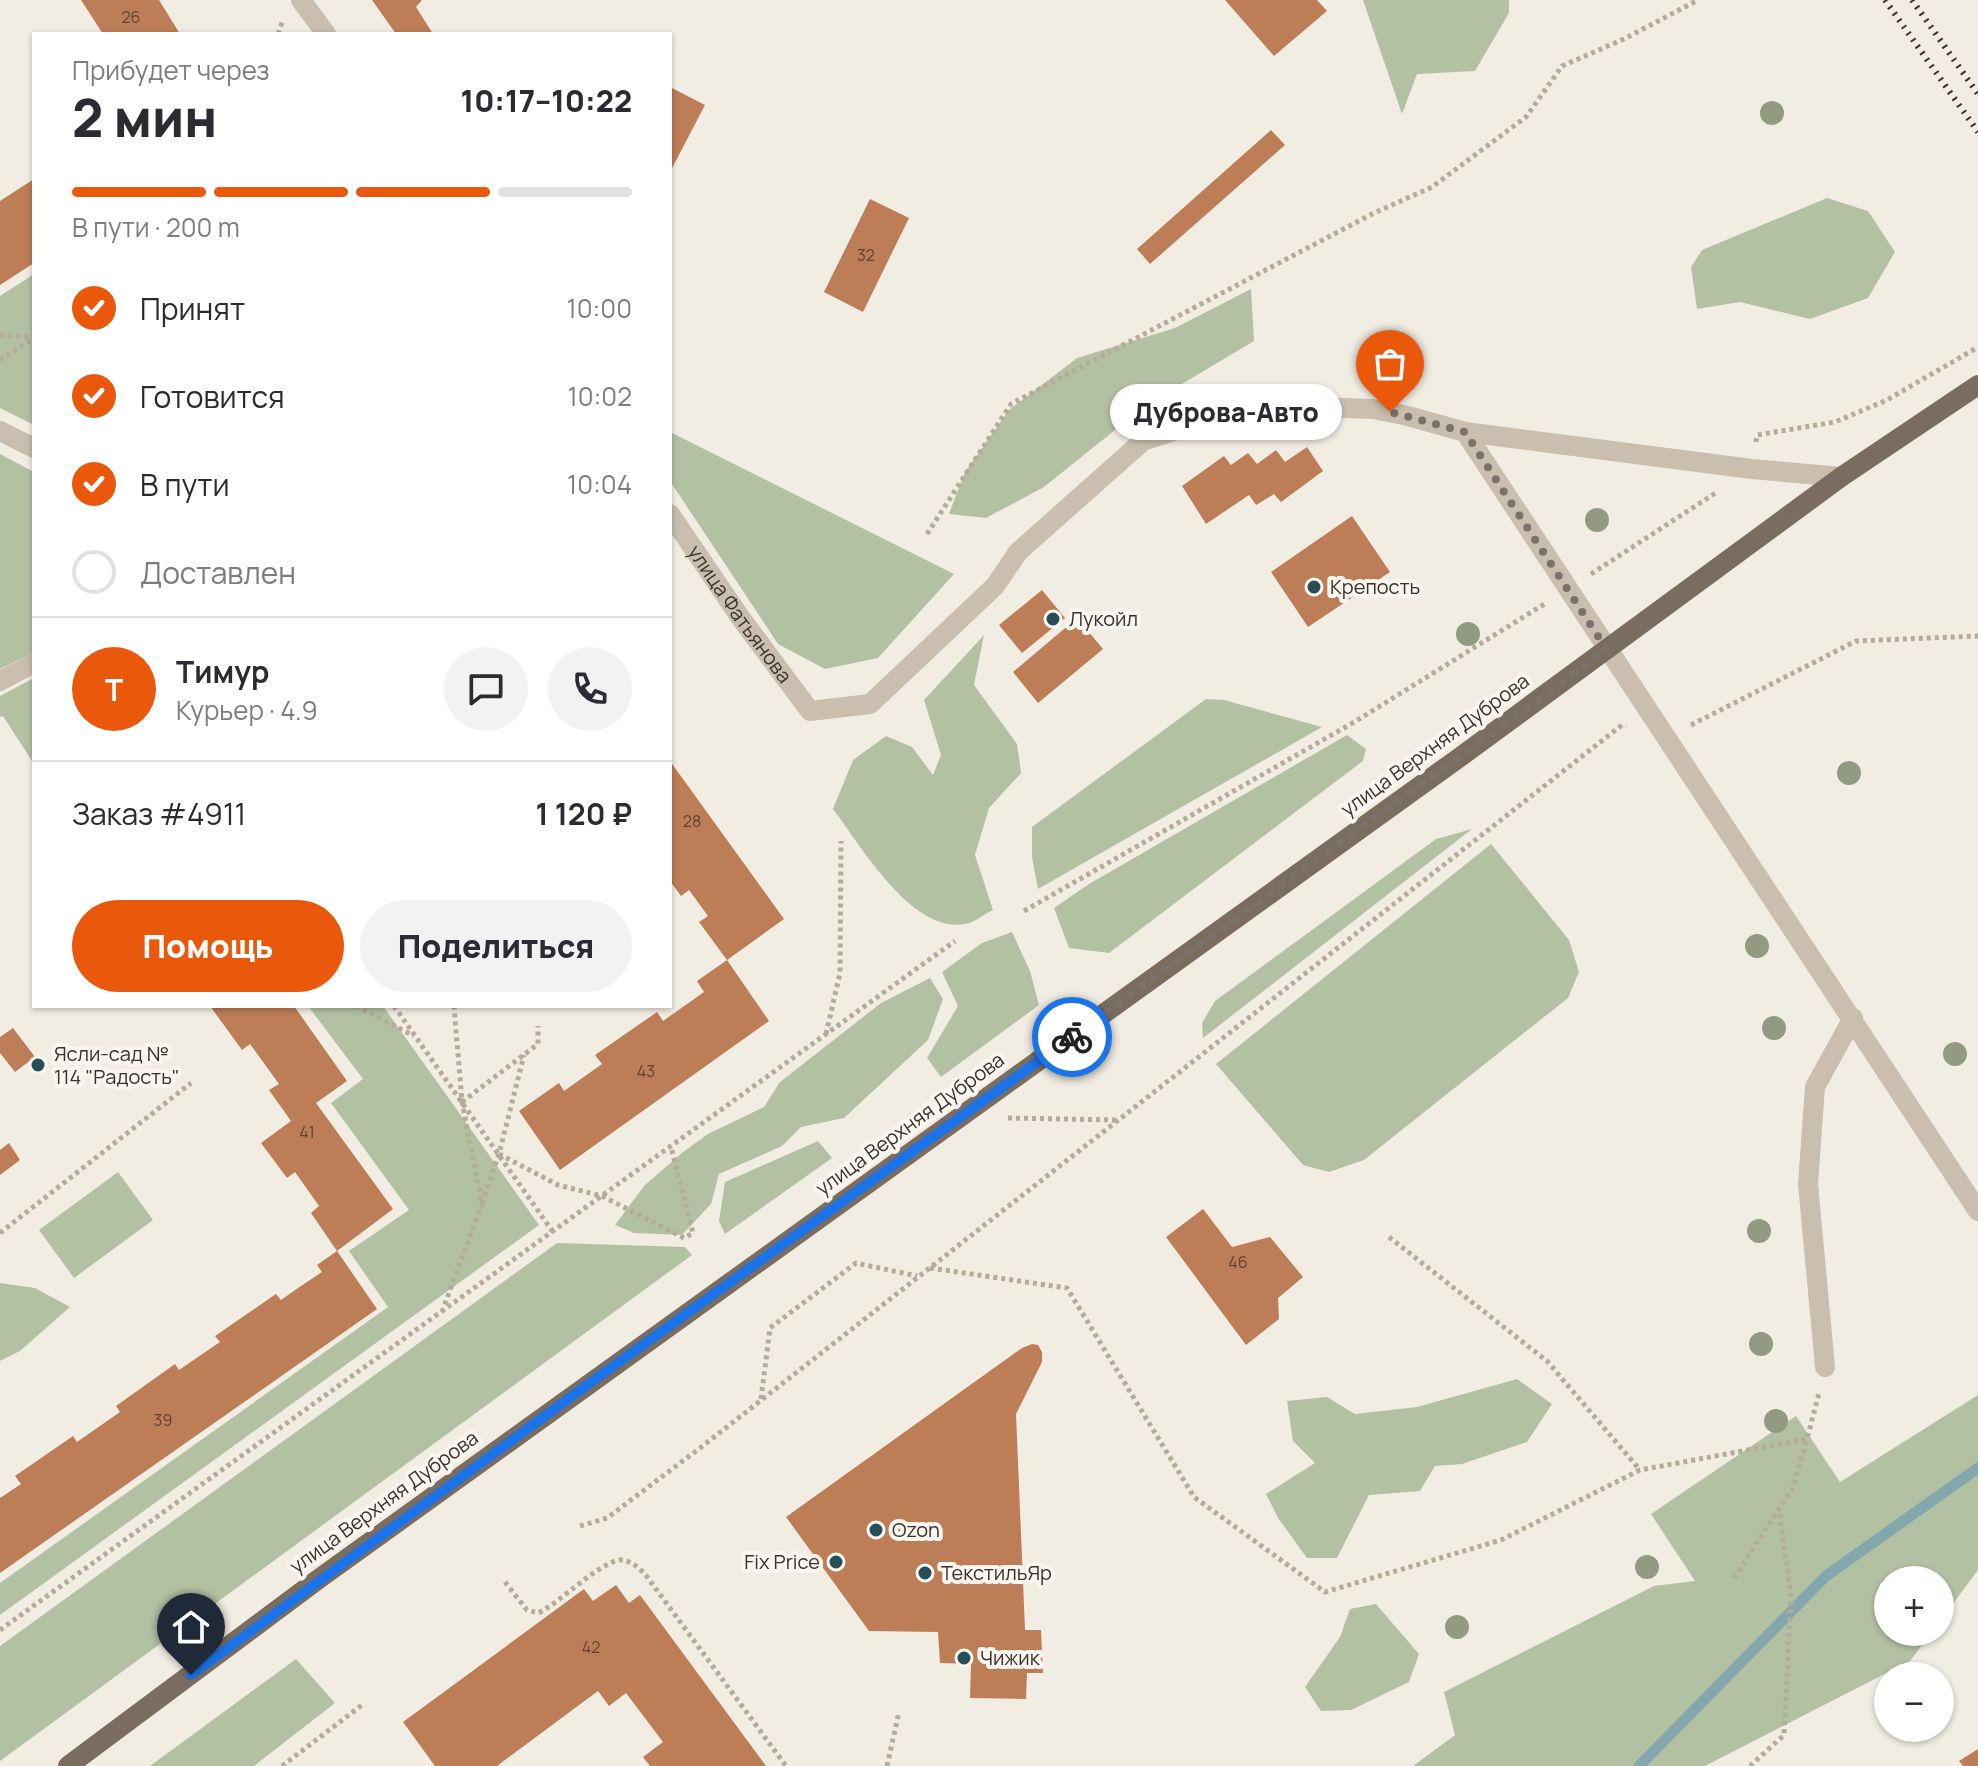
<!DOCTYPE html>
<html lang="ru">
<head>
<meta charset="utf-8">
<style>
  :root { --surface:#fff; --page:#f2f2f3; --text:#2b2b33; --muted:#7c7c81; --line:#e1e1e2; --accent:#ea580c }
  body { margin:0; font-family:Manrope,sans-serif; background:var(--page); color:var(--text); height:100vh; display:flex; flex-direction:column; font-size:30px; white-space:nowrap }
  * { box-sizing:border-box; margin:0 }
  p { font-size:26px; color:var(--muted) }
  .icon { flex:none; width:44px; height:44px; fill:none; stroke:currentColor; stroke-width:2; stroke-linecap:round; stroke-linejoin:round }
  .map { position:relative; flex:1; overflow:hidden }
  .drawer { position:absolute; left:32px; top:32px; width:640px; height:976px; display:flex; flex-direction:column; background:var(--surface); border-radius:0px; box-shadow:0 2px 6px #0004 }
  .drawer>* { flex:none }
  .tools { position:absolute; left:1874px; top:1566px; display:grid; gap:16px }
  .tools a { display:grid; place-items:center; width:80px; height:80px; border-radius:50%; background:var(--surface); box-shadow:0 2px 6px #0004; font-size:40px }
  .pin { position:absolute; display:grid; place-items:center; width:68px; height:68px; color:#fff; margin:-82px -34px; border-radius:50% 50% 50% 0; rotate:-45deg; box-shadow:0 0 8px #0007 }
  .pin .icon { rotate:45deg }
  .courier { position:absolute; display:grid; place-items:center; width:80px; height:80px; margin:-40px; border:6px solid #1a73e8; border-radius:50%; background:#fff; color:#222; box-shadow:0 2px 10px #0007 }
  .bubble { position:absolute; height:56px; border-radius:28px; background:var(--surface); box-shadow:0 2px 6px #0004; font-size:26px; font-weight:800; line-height:56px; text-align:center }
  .head em { font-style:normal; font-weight:800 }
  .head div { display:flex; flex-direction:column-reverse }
  .head { display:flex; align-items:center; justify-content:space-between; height:136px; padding:0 40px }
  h1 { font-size:52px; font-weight:800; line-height:60px }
  .bar { display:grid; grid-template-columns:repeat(4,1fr); gap:12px 8px; align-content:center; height:96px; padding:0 40px }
  .bar i { height:10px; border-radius:6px; background:var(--line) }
  .bar .on { background:var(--accent) }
  .bar p { grid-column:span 4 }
  .line { display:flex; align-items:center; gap:20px; padding:0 40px; border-top:2px solid var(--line) }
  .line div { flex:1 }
  .round { display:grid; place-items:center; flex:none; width:84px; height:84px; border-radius:42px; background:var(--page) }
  ol { padding:0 40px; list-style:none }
  li { display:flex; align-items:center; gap:24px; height:88px }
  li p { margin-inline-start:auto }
  li .icon { padding:8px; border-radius:50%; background:var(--accent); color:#fff; stroke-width:4 }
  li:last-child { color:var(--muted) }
  li i { width:44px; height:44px; border:4px solid var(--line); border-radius:50% }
  .action { display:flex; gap:16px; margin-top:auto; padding:16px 40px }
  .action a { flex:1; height:92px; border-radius:48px; background:var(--accent); color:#fff; font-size:32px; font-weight:800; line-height:92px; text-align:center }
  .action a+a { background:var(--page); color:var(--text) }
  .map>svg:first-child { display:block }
  .green { fill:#b3c1a3 }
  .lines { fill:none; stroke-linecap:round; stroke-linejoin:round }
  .stream { stroke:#84a6ad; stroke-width:11 }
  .building { fill:#bd7d56 }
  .path { stroke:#b6aa99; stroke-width:5; stroke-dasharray:4 4; stroke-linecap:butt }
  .minor { stroke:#cabfaf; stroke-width:20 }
  .major { stroke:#7a6c5f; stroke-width:20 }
  .rail { stroke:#3a322c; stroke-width:6; stroke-dasharray:2 6; stroke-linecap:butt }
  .tree { fill:#929a82 }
  .done { stroke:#7a736c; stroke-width:8; stroke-dasharray:0 14.4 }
  .route { stroke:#1a73e8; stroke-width:10 }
  .poi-dot { fill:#254e58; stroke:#faf6ef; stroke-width:3 }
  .labels { text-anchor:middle; stroke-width:8; stroke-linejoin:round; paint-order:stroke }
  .number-label { font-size:16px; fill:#5b4536 }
  .poi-label { font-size:20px; fill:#3a322c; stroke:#faf6ef; text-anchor:start }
  .street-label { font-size:20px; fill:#3a322c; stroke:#faf6ef }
</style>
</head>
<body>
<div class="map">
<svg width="1978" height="1766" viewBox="0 0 1978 1766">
  <rect width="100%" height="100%" fill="#f2ede3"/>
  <path class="green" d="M1363 0H1509V13L1475 71 1417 74 1402 114Z
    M1827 198 1868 211 1895 252 1868 298 1810 319 1740 302 1697 309 1691 267 1702 250Z
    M34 274V425L0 408V296Z
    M1251 289 1254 341 1145 406 1044 487 986 518 949 514 965 472 1009 410 1077 358 1175 328Z
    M670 432 954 574 878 658 825 669 778 644 670 481Z
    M0 454 34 472V652L0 669Z
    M984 635 974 685 1017 744 1021 773 989 808 975 855 993 910C984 914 974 923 965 924 912 934 861 846 833 809L853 760 886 736 912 747 933 775 941 755 924 700Z
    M34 678V764L3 716 0 717V696Z
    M1206 699 1224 700 1322 727 1038 889 1032 857V827Z
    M1347 735 1366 749 1363 761 1109 953 1069 948 1054 908 1089 884Z
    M1472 829 1203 1038 1202 1023 1215 1001 1436 839Z
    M1491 844 1569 940 1579 972 1568 998 1364 1160 1329 1172 1303 1165 1216 1064Z
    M1012 932 1030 971 1039 1005 941 1077 927 1058 958 1006 942 972 982 943Z
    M930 978 943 999 928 1040 844 1118 801 1127 782 1146 719 1174 711 1204 682 1235 634 1233 615 1225 644 1186 683 1152 708 1134 764 1107 780 1082 881 1003Z
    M308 1006H383L539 1225 0 1615V1583L388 1307 349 1251 409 1210 331 1103 363 1079Z
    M818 1141 832 1158 725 1234 719 1221 725 1182Z
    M118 1172 153 1220 74 1278 39 1230Z
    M557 1243 685 1247 692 1255 0 1761V1646Z
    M0 1283 35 1288 70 1307 20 1351 0 1361Z
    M1517 1379 1552 1404 1527 1442 1462 1464 1435 1466 1420 1491 1369 1495 1337 1558H1307L1278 1518 1266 1494 1315 1463 1293 1441 1287 1401 1327 1397 1355 1414 1417 1407Z
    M1978 1395V1570L1940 1621V1580H1888V1632H1932L1910 1661 1705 1766H1413L1455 1735 1444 1692 1654 1586 1695 1581 1651 1514 1796 1416 1840 1482Z
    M1376 1604 1419 1654 1409 1682 1351 1710 1321 1711 1305 1687 1340 1637 1350 1609Z
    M296 1659 335 1703 254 1766H150Z"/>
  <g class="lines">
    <path class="stream" d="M1639 1766 1826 1576 1978 1468"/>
  </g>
  <path class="building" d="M81 0H159L180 34H103Z
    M372 0H422L416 7 433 34H396Z
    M1225 0H1317L1327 11 1274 56Z
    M670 87 705 105 670 172Z
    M1271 130 1285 145 1150 264 1137 249Z
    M34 179V263L0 285V201Z
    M870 199 909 218 863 312 824 292Z
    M1307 447 1323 471 1281 502 1274 494 1256 505 1249 495 1206 524 1182 486 1224 456 1231 465 1248 453 1257 464 1276 450 1285 462Z
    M1352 516 1390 572 1308 627 1271 572Z
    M1042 590 1065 618 1022 653 999 625Z
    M1077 618 1103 649 1038 703 1013 672Z
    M670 761 784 919 727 960 699 922 708 916 689 890 681 896 670 881Z
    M727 960 769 1021 560 1170 519 1111 559 1083 564 1091 602 1064 595 1055 657 1012 663 1021 704 992 697 981Z
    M210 1006H294L347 1081 316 1103 393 1209 337 1251 311 1213 319 1206 295 1172 287 1178 261 1143 291 1121 269 1090 279 1084 250 1044 242 1050Z
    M13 1028 35 1057 15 1072 0 1053V1037Z
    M9 1143 20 1160 0 1175V1150Z
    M1203 1209 1232 1247 1270 1237 1303 1277 1278 1298 1279 1319 1246 1345 1166 1237Z
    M337 1251 377 1309 0 1573V1498L21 1484 15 1476 73 1436 77 1442 120 1412 116 1406 175 1364 179 1370 220 1342 215 1336 276 1294 281 1300 298 1288 322 1272 317 1265Z
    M1032 1344 1038 1345 1042 1352V1362L1016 1414 1025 1630H1041L1043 1673H1027L1026 1699 970 1698 971 1664 940 1663 938 1632 869 1631 786 1517 1022 1348Z
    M616 1585 629 1603 640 1595 766 1766H650L643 1757 663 1742 626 1693 609 1706 598 1691 497 1766H435L403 1722 584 1589 593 1601Z
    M1978 1749V1766H1963L1959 1761Z"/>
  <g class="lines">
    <path class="path" d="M278 34 283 20
      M0 335 34 337
      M0 360 34 338
      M1756 442 1757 435 1835 422 1887 400 1978 347
      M927 534 1011 404 1374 213 1432 187 1526 117 1562 66 1624 39 1698 0
      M1591 574 1717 492
      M1691 725 1856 641 1978 636
      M1024 911 1356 721 1546 603
      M356 1006 414 1036
      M394 1006 553 1232
      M826 1034 840 973 841 841
      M462 1102 538 1044V1026
      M1008 1118 1118 1120
      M499 1154 558 1185 602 1196 684 1238 693 1233 671 1147
      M482 1203 499 1154 524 1055
      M0 1233 191 1083
      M1389 1237 1547 1361 1640 1470
      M930 1268 1067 1288 1194 1497 1325 1592 1501 1540 1640 1470 1807 1439 1819 1393
      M442 1312 482 1204 462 1102 454 1006
      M761 1399 770 1328 856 1263 917 1276
      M580 1526 607 1518 704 1445 1622 725 1626 726
      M1734 1578 1792 1489 1807 1439
      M505 1582 527 1610 538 1613C559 1604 604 1557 624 1560 632 1562 639 1568 645 1574L786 1766
      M0 1630 955 941
      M282 1766 362 1705
      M887 1766 899 1712
      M1750 1766 1784 1735 1791 1596 1779 1510"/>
    <g class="minor">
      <path d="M301 0 326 34"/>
      <path d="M0 431 34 448"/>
      <path d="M1465 432 1752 469 1841 477"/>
      <path id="s1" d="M670 514 740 617 810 711 870 704 995 586 1018 552 1143 441 1253 405 1373 409 1408 416 1465 432 1978 1211"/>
      <path d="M0 681 34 663"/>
      <path d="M1825 1367 1808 1184 1815 1087 1853 1018"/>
    </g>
    <path class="major" d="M68 1766 320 1578 1456 760 1841 477 1978 385"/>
    <path class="rail" d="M1885 0 1978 132
      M1912 0 1978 94"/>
  </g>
  <g class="tree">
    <circle cx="1772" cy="113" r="12"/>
    <circle cx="1597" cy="520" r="12"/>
    <circle cx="1468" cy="634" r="12"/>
    <circle cx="1849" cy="773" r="12"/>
    <circle cx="1757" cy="946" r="12"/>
    <circle cx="1774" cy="1028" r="12"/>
    <circle cx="1955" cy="1054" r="12"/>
    <circle cx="1759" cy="1231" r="12"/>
    <circle cx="1761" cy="1344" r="12"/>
    <circle cx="1776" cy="1421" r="12"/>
    <circle cx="1647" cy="1567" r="12"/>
    <circle cx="1457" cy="1627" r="12"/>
  </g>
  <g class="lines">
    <path class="done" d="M1072 1037 1607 650 1465 432 1390 412"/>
    <path class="route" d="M191 1675 601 1375 1072 1037"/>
  </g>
  <g class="poi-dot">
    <circle cx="1314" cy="587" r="8"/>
    <circle cx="1053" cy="619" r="8"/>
    <circle cx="38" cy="1065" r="8"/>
    <circle cx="876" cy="1530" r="8"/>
    <circle cx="836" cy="1562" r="8"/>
    <circle cx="925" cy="1573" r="8"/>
    <circle cx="964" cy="1658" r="8"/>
  </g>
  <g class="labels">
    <g class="number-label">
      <text x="131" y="23">26</text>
      <text x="866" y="261">32</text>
      <text x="692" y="827">28</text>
      <text x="646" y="1077">43</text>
      <text x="307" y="1138">41</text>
      <text x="1238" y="1268">46</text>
      <text x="163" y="1426">39</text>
      <text x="591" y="1653">42</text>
    </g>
    <g class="poi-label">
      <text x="1330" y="594">Крепость</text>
      <text x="1069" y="626">Лукойл</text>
      <text x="54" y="1061">Ясли-сад №<tspan x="54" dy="23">114 "Радость"</tspan></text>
      <text x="892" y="1537">Ozon</text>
      <text x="820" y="1569" text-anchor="end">Fix Price</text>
      <text x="941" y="1580">ТекстильЯр</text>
      <text x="980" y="1665">Чижик</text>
    </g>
    <g class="street-label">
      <text dy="7" stroke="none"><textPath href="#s1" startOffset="122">улица Фатьянова</textPath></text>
      <text transform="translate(1435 745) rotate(-36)" y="7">улица Верхняя Дуброва</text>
      <text transform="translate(910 1124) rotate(-36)" y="7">улица Верхняя Дуброва</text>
      <text transform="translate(384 1502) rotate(-36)" y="7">улица Верхняя Дуброва</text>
    </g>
  </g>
</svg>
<div class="tools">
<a>+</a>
<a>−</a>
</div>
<div class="pin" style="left:1390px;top:412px;background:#ea580c"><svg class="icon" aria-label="bag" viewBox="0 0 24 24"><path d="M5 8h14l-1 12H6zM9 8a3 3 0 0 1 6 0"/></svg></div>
<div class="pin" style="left:191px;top:1675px;background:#1f2937"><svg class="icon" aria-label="home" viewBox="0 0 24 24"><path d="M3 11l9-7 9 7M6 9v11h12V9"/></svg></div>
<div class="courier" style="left:1072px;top:1037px"><svg class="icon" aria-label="bike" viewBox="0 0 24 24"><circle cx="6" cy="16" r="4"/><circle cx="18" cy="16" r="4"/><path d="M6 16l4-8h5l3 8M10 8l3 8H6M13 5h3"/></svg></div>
<div class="bubble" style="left:1110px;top:384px;width:232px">Дуброва-Авто</div>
<section class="drawer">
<div class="head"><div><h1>2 мин</h1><p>Прибудет через</p></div><em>10:17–10:22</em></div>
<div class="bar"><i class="on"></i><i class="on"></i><i class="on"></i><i></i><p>В пути · 200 m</p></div>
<ol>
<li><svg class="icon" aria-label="check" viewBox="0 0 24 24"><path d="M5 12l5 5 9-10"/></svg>Принят<p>10:00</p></li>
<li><svg class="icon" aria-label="check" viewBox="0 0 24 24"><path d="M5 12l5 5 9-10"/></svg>Готовится<p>10:02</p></li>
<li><svg class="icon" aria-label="check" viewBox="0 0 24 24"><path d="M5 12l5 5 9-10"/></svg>В пути<p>10:04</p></li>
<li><i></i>Доставлен</li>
</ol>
<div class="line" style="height:144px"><b class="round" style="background:var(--accent);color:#fff">Т</b><div><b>Тимур</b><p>Курьер · 4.9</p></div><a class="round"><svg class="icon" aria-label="chat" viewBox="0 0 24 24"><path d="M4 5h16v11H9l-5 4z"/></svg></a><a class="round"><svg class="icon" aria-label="phone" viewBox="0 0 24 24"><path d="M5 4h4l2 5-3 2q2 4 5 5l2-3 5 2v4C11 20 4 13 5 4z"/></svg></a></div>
<div class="line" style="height:104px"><div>Заказ #4911</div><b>1 120 ₽</b></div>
<div class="action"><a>Помощь</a><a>Поделиться</a></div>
</section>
</div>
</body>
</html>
